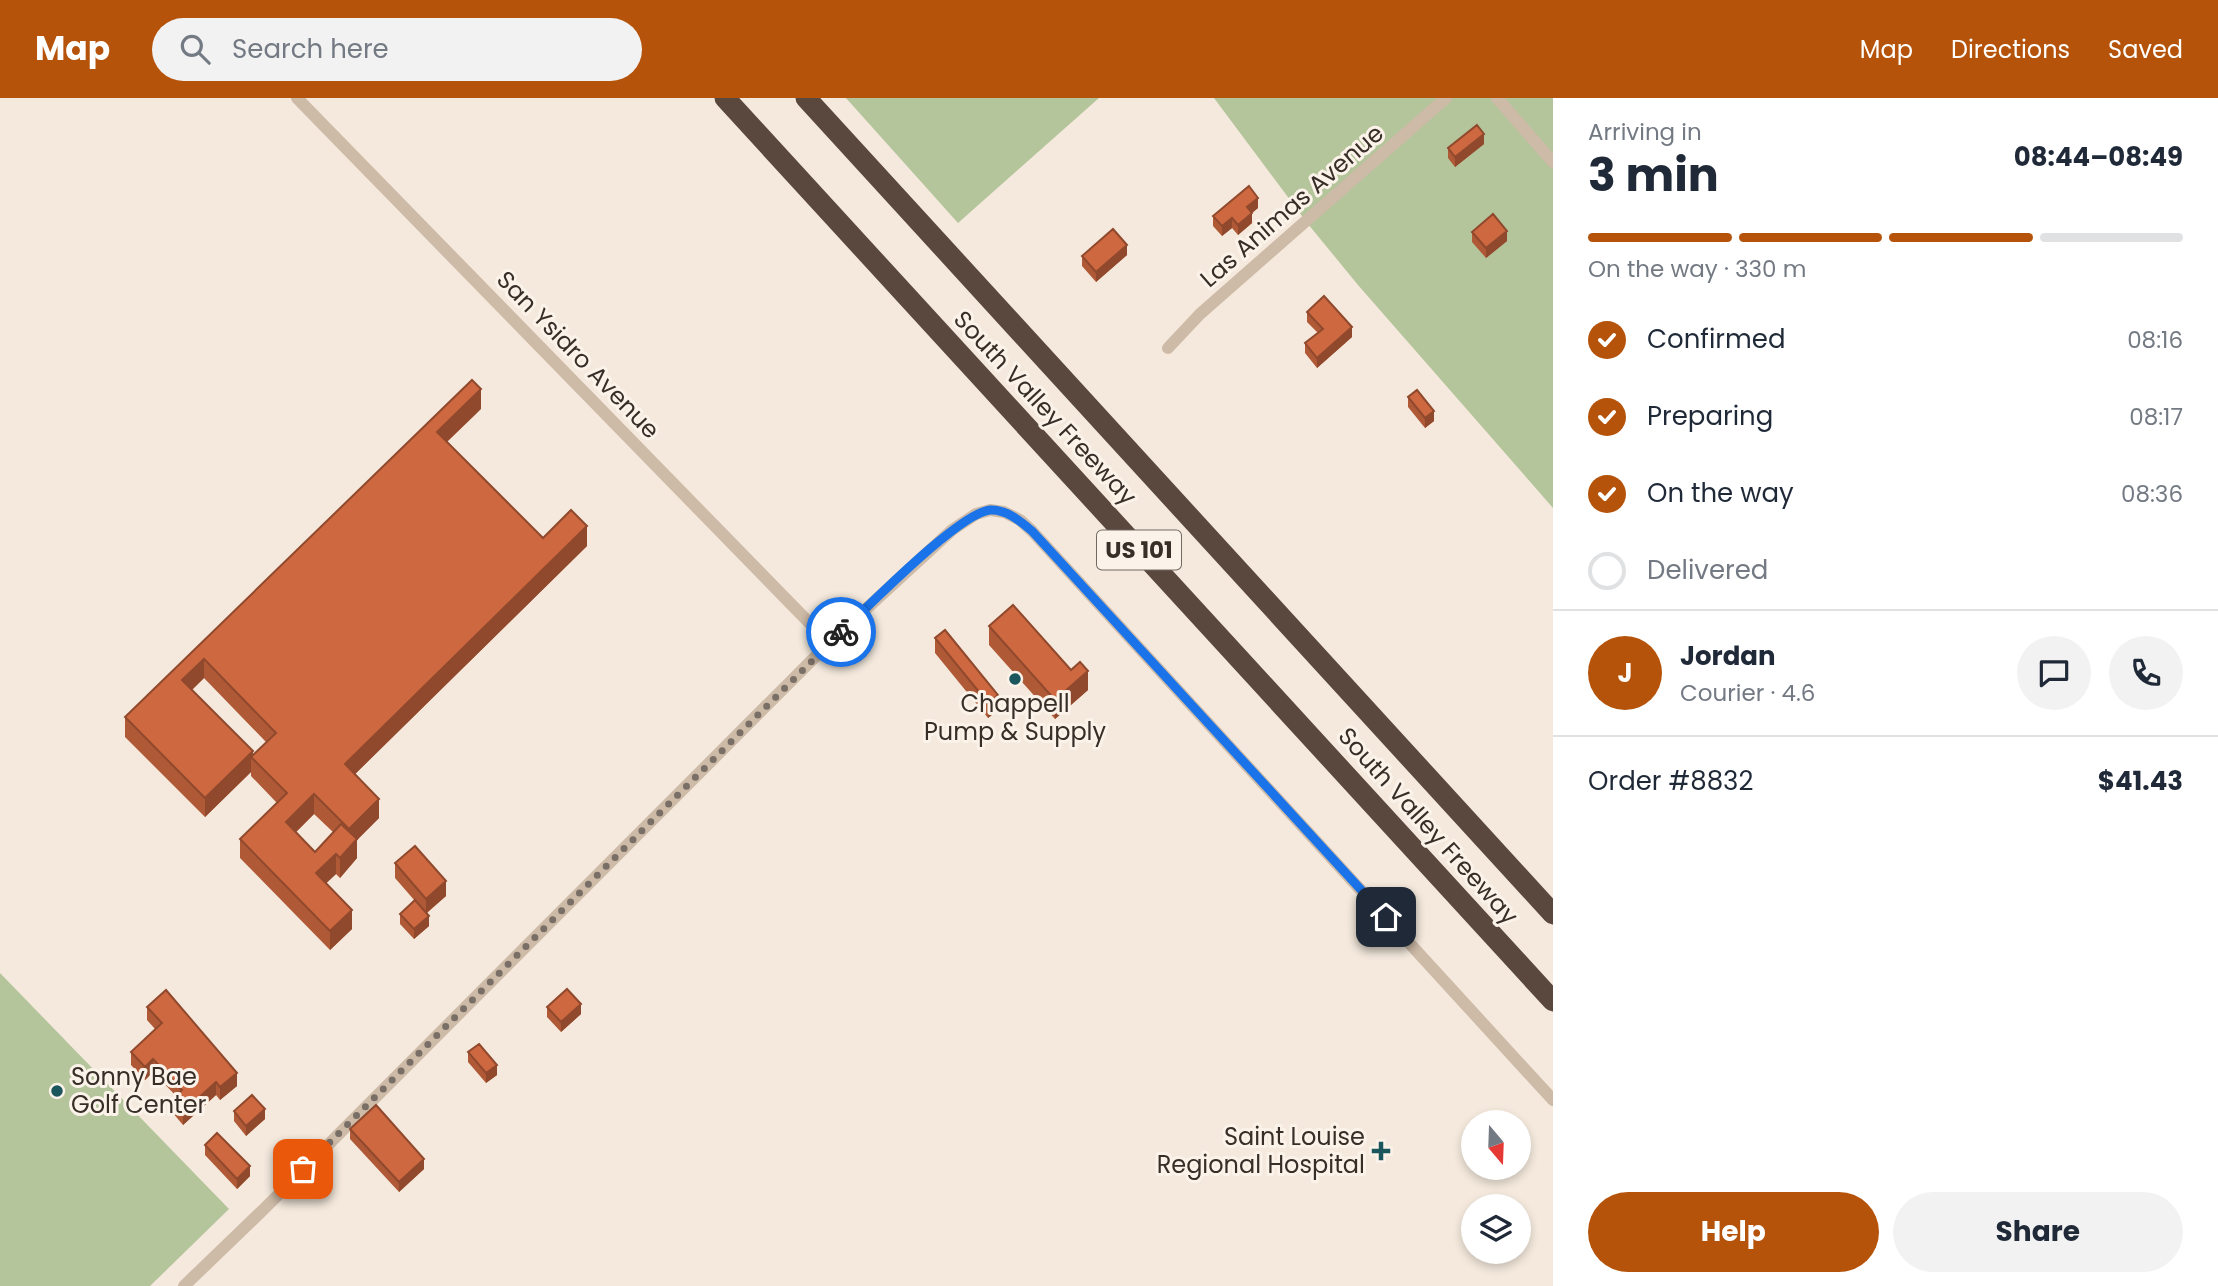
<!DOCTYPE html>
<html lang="en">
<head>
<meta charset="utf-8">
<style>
  :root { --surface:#fff; --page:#f2f2f3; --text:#1f2937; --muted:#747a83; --line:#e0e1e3; --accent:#b45309 }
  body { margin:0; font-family:Poppins,sans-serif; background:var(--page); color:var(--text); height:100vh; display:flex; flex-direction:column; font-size:26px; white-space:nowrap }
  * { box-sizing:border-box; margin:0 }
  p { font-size:23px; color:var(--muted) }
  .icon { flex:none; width:38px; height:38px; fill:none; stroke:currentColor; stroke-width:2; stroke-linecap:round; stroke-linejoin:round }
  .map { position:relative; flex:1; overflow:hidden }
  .panel { display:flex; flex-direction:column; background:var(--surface); width:665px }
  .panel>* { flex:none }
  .needle { width:46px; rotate:161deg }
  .fabs { position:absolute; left:1461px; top:1012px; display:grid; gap:14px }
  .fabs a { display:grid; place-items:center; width:70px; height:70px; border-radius:50%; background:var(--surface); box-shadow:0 4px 10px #0003; font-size:35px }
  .pin { position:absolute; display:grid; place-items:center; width:60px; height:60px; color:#fff; margin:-30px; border-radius:14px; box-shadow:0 4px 10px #0006 }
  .courier { position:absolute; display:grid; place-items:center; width:70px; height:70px; margin:-35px; border:5px solid #1a73e8; border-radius:50%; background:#fff; color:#222; box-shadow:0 2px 9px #0007 }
  .overview em { font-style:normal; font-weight:700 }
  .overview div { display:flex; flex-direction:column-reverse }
  .overview { display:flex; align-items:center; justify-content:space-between; height:119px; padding:0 35px }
  h1 { font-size:46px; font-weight:700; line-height:52px }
  .bar { display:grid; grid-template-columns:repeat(4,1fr); gap:10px 7px; align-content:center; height:84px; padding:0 35px }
  .bar i { height:9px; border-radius:5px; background:var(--line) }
  .bar .on { background:var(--accent) }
  .bar p { grid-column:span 4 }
  .line { display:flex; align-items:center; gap:18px; padding:0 35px; border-top:2px solid var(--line) }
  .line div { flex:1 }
  .round { display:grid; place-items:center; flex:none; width:74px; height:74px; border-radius:37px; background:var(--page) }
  ol { padding:0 35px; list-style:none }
  li { display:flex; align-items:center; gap:21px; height:77px }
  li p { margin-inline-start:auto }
  li .icon { padding:7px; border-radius:50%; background:var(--accent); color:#fff; stroke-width:4 }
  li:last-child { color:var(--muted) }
  li i { width:38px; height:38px; border:4px solid var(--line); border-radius:50% }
  .primary-button { display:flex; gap:14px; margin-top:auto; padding:14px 35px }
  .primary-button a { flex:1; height:80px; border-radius:42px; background:var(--accent); color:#fff; font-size:28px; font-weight:700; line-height:80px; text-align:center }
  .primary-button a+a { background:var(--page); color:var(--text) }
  header { display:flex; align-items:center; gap:42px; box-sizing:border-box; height:98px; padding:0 35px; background:var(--accent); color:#fff }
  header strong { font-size:33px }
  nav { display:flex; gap:38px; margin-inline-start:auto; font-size:24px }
  .search { width:490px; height:63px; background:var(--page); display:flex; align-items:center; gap:18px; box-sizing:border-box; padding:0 24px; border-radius:38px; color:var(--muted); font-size:26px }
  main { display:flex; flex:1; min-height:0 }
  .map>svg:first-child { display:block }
  .green { fill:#b4c49b }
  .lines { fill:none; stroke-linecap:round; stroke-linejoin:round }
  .street { stroke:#cdbaa7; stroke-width:12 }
  .highway { stroke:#5a483e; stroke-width:21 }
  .wall { fill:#b05937; fill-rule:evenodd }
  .shaded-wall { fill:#90492d }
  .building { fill:#cd6840; stroke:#90492d; stroke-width:2 }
  .done { stroke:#7a6f67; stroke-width:7; stroke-dasharray:0 12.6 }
  .route { stroke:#1a73e8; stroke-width:9 }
  .poi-dot { fill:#1b565d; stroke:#fbf3e9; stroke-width:2.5 }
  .labels { text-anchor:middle; stroke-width:6; stroke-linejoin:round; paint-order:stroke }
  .shield { fill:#fbf3e9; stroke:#726962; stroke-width:2 }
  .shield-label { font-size:23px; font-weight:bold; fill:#382e28 }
  .street-label { font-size:24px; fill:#382e28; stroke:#fbf3e9 }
  .poi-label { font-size:24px; fill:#382e28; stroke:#fbf3e9 }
</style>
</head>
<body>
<header>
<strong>Map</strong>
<div class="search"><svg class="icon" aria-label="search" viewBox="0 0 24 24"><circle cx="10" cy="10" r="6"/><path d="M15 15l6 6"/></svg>Search here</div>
<nav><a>Map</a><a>Directions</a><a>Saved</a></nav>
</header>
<main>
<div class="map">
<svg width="1553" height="1188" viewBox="0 0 1553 1188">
  <rect width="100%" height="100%" fill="#f4e9dc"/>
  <path class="green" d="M846 0H1099L958 125Z
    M1214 0H1553V410L1358 187 1308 126Z
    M0 875 229 1111 150 1188H0Z"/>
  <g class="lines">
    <path class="street" d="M297 0 829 545
      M1497 0 1553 64
      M1168 250 1200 216 1446 0
      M184 1188 264 1111 829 545 952 432 976 416 990 412 1004 414 1020 422 1032 433 1553 1002"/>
    <path class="highway" d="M725 0 1553 903
      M806 0 1553 816"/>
  </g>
  <path class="wall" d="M1484 46 1455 69 1448 60V50Z
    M1258 110 1252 115V125L1238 137 1232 130 1222 138 1213 128V118Z
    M1472 134 1507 143 1486 160 1472 144Z
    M1127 157 1096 184 1082 168V158Z
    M1307 214 1352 239 1317 270 1305 255V245L1318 235 1307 224Z
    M1408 299 1434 323 1425 330 1408 309Z
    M481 311 447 344 543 440 587 448 355 676 379 720 357 742V760L340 780 336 776 326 785 352 831 330 852 240 760V741L277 705 251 678V674L205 719 125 639V619ZM204 580 266 644 253 658 192 592ZM314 716 333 734 315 754 296 734Z
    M989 528 1088 592 1055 621 989 547Z
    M935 540 998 612 988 620 935 555Z
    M395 765 446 798 427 815 429 828 414 841 400 826V816L415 803 395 780Z
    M147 909 237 988 220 1002 216 997 183 1027 172 1014V1002L176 998 153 974 145 982 131 967V954L155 931 147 922Z
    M547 909 581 916 561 934 547 919Z
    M468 954 497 977 486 985 468 964Z
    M234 1013 265 1021 246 1038 234 1023Z
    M350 1031 424 1071 399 1094 350 1041Z
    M205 1047 250 1078 237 1091 205 1057Z"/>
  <path class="shaded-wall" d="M1484 36V46L1455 69V59Z
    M1258 100V110L1247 119V109Z
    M1252 115V125L1238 137V127Z
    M1232 120V130L1222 138V128Z
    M1507 133V143L1486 160V150Z
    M1127 147V157L1096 184V174Z
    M1352 229V239L1317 270V260Z
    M481 291V311L437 353V334Z
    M1434 313V323L1425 330V320Z
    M587 428V448L345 686V666Z
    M204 561V580L182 601V582Z
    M1088 573V592L1055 621V602Z
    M998 597V612L988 620V605Z
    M253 653V661L251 659V674L205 719V700Z
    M314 696V716L286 744V724Z
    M379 701V720L357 742V760L340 780V760L349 750V731Z
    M336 756V776L316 795V775Z
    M446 783V798L426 815V801Z
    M352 812V831L330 852V833Z
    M429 818V828L414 841V831Z
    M581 906V916L561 934V924Z
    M153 961V974L145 982V969Z
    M497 967V977L486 985V975Z
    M237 975V988L220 1002V989Z
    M216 984V997L183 1027V1014Z
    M265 1011V1021L246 1038V1028Z
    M424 1061V1071L399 1094V1084Z
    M250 1068V1078L237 1091V1081Z"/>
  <path class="building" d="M1477 27 1484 36 1455 59 1448 50Z
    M1249 88 1258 100 1247 109 1252 115 1238 127 1232 120 1222 128 1213 118Z
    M1493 116 1507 133 1486 150 1472 134Z
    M1113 131 1127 147 1096 174 1082 158Z
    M1324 198 1352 229 1317 260 1305 245 1323 231 1307 214Z
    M472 282 481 291 437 334 543 440 571 412 587 428 345 666 379 701 349 731 314 696 286 724 315 754 341 726 357 741 340 760 336 756 316 775 352 812 330 833 240 741 287 695 251 659 276 635 204 561 182 582 253 653 205 700 125 619Z
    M1417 292 1434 313 1425 320 1408 299Z
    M1013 507 1071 572 1080 564 1088 573 1055 602 989 528Z
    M945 532 998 597 988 605 935 540Z
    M415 748 446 783 426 801 395 765Z
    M415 802 429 818 414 831 400 816Z
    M567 891 581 906 561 924 547 909Z
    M166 892 237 975 220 989 216 984 183 1014 172 1002 182 992 153 961 145 969 131 954 162 925 147 909Z
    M479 946 497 967 486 975 468 954Z
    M252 997 265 1011 246 1028 234 1013Z
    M376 1007 424 1061 399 1084 350 1031Z
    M217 1035 250 1068 237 1081 205 1047Z"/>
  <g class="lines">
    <path class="done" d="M303 1071 841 534"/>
    <path class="route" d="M841 534C868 509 959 415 990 412 1006 411 1020 423 1032 433L1386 819"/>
  </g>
  <g class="poi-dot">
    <circle cx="1015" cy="581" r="7"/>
    <circle cx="57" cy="993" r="7"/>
    <path d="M1377.5 1042.5h7v7h7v7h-7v7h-7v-7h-7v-7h7z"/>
  </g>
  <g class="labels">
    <rect class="shield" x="1097" y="432.5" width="84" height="39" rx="5"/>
    <g class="shield-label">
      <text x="1139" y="460">US 101</text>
    </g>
    <g class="street-label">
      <text transform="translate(1292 108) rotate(-41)" y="8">Las Animas Avenue</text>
      <text transform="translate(578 257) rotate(46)" y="8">San Ysidro Avenue</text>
      <text transform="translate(1045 310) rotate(47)" y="8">South Valley Freeway</text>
      <text transform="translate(1428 728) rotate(48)" y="8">South Valley Freeway</text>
    </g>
    <g class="poi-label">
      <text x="1015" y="614">Chappell<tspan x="1015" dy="28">Pump &amp; Supply</tspan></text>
      <text x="71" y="987" text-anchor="start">Sonny Bae<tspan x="71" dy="28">Golf Center</tspan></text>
      <text x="1365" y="1047" text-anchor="end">Saint Louise<tspan x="1365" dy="28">Regional Hospital</tspan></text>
    </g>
  </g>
</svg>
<div class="fabs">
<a><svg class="needle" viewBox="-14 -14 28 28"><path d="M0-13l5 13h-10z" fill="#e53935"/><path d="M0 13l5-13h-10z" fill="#747a83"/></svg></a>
<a><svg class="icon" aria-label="layers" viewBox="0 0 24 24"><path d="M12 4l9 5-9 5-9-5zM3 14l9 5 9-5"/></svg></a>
</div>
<div class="pin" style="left:303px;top:1071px;background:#ea580c"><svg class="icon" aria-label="bag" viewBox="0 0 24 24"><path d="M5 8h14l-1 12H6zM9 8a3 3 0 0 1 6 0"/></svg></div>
<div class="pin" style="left:1386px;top:819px;background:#1f2937"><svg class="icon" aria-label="home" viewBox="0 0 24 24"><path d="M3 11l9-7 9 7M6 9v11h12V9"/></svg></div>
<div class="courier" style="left:841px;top:534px"><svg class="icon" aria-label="bike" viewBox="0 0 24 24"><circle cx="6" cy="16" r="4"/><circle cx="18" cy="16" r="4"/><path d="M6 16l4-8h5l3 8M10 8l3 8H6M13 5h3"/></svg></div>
</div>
<section class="panel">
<div class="overview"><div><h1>3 min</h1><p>Arriving in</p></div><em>08:44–08:49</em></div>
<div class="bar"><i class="on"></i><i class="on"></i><i class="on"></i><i></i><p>On the way · 330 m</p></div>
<ol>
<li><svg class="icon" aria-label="check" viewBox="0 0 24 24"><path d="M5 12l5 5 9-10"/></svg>Confirmed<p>08:16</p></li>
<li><svg class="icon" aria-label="check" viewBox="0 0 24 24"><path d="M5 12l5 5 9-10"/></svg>Preparing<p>08:17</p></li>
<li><svg class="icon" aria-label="check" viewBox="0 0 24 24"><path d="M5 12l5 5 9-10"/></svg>On the way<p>08:36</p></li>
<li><i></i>Delivered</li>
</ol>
<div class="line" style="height:126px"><b class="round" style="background:var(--accent);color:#fff">J</b><div><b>Jordan</b><p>Courier · 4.6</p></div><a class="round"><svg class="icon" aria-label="chat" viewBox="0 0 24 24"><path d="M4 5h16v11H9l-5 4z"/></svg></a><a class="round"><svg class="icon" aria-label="phone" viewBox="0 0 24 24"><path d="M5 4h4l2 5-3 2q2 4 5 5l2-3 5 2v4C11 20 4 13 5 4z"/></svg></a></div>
<div class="line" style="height:91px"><div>Order #8832</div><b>$41.43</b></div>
<div class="primary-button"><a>Help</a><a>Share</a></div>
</section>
</main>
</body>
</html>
